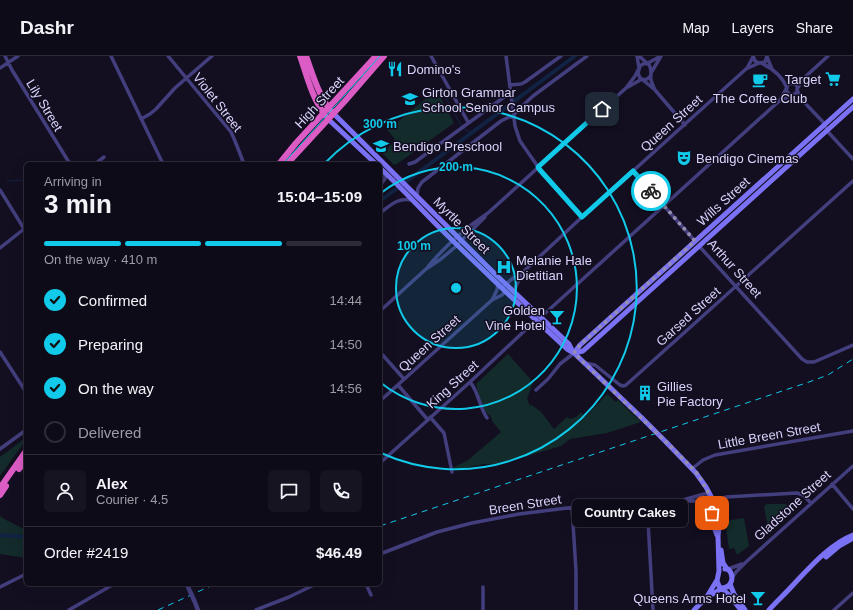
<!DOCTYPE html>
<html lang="en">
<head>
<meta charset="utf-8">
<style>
  :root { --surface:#0e0b19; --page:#171422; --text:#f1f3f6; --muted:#9b9ba2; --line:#2e2b38; --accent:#11c9e9 }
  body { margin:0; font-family:Helvetica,sans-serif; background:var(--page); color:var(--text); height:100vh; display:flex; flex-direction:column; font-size:15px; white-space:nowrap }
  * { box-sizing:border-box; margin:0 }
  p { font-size:13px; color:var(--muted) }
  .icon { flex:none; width:22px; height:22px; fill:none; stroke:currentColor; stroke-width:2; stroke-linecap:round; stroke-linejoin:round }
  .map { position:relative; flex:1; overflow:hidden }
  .drawer { position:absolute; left:24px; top:106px; width:358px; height:424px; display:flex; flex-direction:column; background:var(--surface); border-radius:6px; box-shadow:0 4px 16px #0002,0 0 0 1px var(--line) }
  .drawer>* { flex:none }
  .pin { position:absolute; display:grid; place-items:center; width:34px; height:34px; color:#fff; margin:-17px; border-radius:8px; box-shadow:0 2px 6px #0006 }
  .courier { position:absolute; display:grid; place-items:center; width:40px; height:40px; margin:-20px; border:3px solid #11c9e9; border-radius:50%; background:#fff; color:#222; box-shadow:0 1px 5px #0007 }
  .bubble { position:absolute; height:28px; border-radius:6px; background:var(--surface); box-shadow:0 4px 16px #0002,0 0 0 1px var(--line); font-size:13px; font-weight:800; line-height:28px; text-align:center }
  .overview em { font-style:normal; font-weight:800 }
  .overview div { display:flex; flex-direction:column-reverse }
  .overview { display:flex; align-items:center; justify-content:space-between; height:68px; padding:0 20px }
  h1 { font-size:26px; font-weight:800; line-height:30px }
  .bar { display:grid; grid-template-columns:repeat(4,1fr); gap:6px 4px; align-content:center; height:48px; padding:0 20px }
  .bar i { height:5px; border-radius:3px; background:var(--line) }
  .bar .current { background:var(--accent) }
  .bar p { grid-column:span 4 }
  .line { display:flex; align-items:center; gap:10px; padding:0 20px; border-top:1px solid var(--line) }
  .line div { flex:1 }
  .round { display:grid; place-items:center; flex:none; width:42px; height:42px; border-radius:6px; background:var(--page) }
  ol { padding:0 20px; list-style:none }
  li { display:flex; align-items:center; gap:12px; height:44px }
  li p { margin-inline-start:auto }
  li .icon { padding:4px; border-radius:50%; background:var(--accent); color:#111; stroke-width:4 }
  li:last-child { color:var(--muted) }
  li i { width:22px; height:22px; border:2px solid var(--line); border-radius:50% }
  header { display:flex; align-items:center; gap:24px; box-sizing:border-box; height:56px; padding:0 20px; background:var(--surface); border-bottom:1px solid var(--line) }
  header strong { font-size:19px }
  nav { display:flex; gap:22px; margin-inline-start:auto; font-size:14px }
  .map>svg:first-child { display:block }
  .green { fill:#132b2b }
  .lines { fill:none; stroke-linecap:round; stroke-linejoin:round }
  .stream { stroke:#112243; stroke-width:1 }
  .canal { stroke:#112243; stroke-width:4 }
  .minor { stroke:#433e7d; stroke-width:3.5 }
  .tertiary { stroke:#433e7d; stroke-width:4.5 }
  .secondary { stroke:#7b71f4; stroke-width:5 }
  .trunk { stroke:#dc5cc6; stroke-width:6 }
  .tram { stroke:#11c9e9; stroke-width:1 }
  .rail { stroke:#11c9e9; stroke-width:1; stroke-dasharray:6 5; stroke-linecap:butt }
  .tertiary-bridge { stroke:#433e7d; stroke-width:4.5 }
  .secondary-bridge { stroke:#7b71f4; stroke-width:5 }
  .done { stroke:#948eaf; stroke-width:4; stroke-dasharray:0 7.2 }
  .route { stroke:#11c9e9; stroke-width:5 }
  .ring { fill:none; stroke:#11c9e9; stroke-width:2 }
  .labels { text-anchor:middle; stroke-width:3; stroke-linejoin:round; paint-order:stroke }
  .poi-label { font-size:13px; fill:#dad3fc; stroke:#130f21; text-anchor:start }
  .street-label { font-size:13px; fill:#dad3fc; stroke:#130f21 }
  .centre { fill:#11c9e9; stroke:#130f21; stroke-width:2 }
  .ring-label { font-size:12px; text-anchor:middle; font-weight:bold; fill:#11c9e9; stroke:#130f21; stroke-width:3; stroke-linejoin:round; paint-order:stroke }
</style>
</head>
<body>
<header>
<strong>Dashr</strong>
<nav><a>Map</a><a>Layers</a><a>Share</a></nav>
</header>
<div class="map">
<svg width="853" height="554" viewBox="0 0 853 554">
  <rect width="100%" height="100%" fill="#130f21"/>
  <path class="green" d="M433 37H438L454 67 397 108 394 109 383 98 395 83 387 74C403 62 417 49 433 37Z
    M508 298 533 326 527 343 530 350 532 349 541 356 554 373 567 361 570 363 576 361 581 356 585 361 607 338 616 346 618 344 641 366 607 377 570 383 561 390 496 409 484 408 456 414 454 411 467 405 501 376 492 365C492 359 488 359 485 355 481 350 478 335 476 328Z
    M24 383 26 384 0 420V401Z
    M767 448H786L787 450 785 455 768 470 764 451 765 449Z
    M0 460 6 464 24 473H26V502L0 498Z
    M744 462 749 490 737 499 734 492 729 493 725 465Z"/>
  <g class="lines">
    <path class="stream" d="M441 33 463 73 465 74 472 76
      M7 125 26 124"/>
    <path class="canal" d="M380 145 575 0
      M0 479 26 481"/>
    <path class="minor" d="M5 0 12 14 70 108
      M111 0 163 108
      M168 0 231 76 235 85 244 108
      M431 0 468 66
      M506 0 515 70 520 85 543 118 582 161
      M637 0 639 12
      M639 0 647 7
      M753 0 755 5 759 7 765 6 767 0
      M767 1 772 13
      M648 7 661 0
      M761 7C772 12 782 20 787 32
      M0 12 18 0
      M747 12 753 1
      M651 17 661 0
      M651 19C649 23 645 25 640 22L638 17 640 10 643 8 648 7C653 14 650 16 651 24 652 27 653 30 655 34
      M643 24 655 34 685 69
      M786.5 33a5.5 5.5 0 1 1 11 0a5.5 5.5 0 1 1-11 0Z
      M510 29 521 28 525 26 561 0
      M628 31 642 23
      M797 33 804 22 828 0
      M797 34 803 45 823 66 829 77 853 103
      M780 44 786 33
      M514 59 519 53 533 40 587 0
      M141 63 150 58 156 53 175 32 212 0
      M95 108 104 101
      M409 108 415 106 511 36
      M633 115 695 185
      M380 129 385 123V117
      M0 134 26 176
      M417 140 418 132 422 126 501 65 509 61H514
      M380 157C391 149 398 141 412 144
      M699 190 802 303 807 306H814L853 289
      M0 192 24 173
      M426 213C444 191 464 173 488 157L626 32 635 20 638 14
      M502 232C508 226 514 220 522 217L582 161 746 13 759 7
      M514 235 517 228 522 217
      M492 244 497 234 498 227
      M380 255 426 213 441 203 454 192 485 161
      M541 261 778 46 792 39
      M0 296 26 336
      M380 296 404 323
      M585 307 595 309 620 329 623 330 626 329 853 125
      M470 326C479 336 479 351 487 362
      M398 329 428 364
      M536 334 548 323 560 308 574 297
      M380 345 492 244 502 239 507 234
      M430 361 444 377 452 416
      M0 393 26 374
      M380 407 470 326 536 264
      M693 412 703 404 715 399 853 375
      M832 428 853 453
      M683 444 704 438H709
      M647 447 653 554
      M715 448 719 444 726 441 797 437 803 439 811 447
      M572 451 576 515V554
      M380 498 437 476 472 467 519 458 583 450 678 445H701L706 444 710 441
      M728 513 742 508
      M732 522 736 516 746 506 853 410
      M366 528 371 539
      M0 531 26 518
      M483 531V554
      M69 554 114 528
      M256 554 289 541 316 528
      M834 554 853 537"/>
    <path class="tertiary" d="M194 544 198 554"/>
    <path class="secondary" d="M333 57 494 217 569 288 573 296
      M328 63 376 108
      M380 112C405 135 427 160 451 183 489 220 528 257 567 293L574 297 642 362
      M574 297 580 289 853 43
      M574 297 583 295 853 51
      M667 387 696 417 706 431 715 448 719 472 718 480 719 515 717 525 719 530 728 538 741 554
      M710 442C711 454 712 468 717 479
      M721 494 723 507 727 513
      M826 501 839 490 853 482
      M730 528 734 538 745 554
      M723 532C732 531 735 520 728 513H725
      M708 539 717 524
      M694 554 705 543 722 532
      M769 554C777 545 785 538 793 529 810 511 830 488 853 479"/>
    <path class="trunk" d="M300 0C307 20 312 42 325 59
      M306 0C313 19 318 38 331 55
      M279 108 296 87 376 0
      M287 108 345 45 384 0
      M19 413 26 403
      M0 432 26 395
      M0 439 6 430"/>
    <path class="tram" d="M283 108 380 0"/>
    <path class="rail" d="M380 470 809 326 828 319 853 303
      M158 554 215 528"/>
    <path class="tertiary-bridge" d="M188 531 194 544"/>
    <path class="secondary-bridge" d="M642 362 667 387"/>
  </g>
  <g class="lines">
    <path class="done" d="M651 135 695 185 580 289 574 297 667 387 696 416 702 425 709 438 712 457"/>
    <path class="route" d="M602 53 538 111 540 114 582 161 633 115 651 135"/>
  </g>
  <circle cx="456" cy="232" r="60" fill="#11c9e9" fill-opacity=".12"/>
  <g class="ring">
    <circle cx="456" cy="232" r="60"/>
    <path d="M381 137A121 121 0 1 1 381 327"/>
    <path d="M325 107A181 181 0 1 1 381 397"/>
  </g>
  <defs>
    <symbol id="restaurant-bare" viewBox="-9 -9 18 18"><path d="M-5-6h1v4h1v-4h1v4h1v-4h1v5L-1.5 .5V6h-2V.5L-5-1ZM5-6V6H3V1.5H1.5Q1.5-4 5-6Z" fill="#11c9e9" stroke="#130f21" stroke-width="2.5" paint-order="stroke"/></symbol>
    <symbol id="supermarket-bare" viewBox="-9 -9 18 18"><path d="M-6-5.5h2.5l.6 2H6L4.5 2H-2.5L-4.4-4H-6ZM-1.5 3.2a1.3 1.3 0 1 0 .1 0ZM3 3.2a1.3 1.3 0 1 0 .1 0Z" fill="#11c9e9" stroke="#130f21" stroke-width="2.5" paint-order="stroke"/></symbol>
    <symbol id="cafe-bare" viewBox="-9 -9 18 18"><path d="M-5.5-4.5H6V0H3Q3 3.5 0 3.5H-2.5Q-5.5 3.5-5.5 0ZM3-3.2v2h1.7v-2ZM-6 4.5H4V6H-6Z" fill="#11c9e9" stroke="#130f21" stroke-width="2.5" paint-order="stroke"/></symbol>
    <symbol id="school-bare" viewBox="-9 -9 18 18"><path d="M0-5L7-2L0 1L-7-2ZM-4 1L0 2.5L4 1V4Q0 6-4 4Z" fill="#11c9e9" stroke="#130f21" stroke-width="2.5" paint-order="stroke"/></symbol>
    <symbol id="theatre-bare" viewBox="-9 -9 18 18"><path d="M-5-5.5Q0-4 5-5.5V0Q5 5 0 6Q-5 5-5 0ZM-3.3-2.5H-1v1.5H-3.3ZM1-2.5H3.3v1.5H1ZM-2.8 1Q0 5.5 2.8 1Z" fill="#11c9e9" stroke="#130f21" stroke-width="2.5" paint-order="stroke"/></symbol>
    <symbol id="hospital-bare" viewBox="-9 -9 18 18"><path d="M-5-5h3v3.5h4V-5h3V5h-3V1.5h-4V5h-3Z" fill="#11c9e9" stroke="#130f21" stroke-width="2.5" paint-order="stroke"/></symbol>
    <symbol id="bar-bare" viewBox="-9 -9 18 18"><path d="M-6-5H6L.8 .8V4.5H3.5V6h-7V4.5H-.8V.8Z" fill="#11c9e9" stroke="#130f21" stroke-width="2.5" paint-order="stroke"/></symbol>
    <symbol id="building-bare" viewBox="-9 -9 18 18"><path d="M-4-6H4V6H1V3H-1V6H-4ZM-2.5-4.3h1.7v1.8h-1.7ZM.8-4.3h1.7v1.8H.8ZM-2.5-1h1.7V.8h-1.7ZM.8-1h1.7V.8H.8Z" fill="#11c9e9" stroke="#130f21" stroke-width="2.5" paint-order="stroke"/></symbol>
  </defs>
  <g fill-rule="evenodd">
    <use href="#restaurant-bare" x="384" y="2" width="22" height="22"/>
    <use href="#supermarket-bare" x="822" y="12" width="22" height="22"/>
    <use href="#cafe-bare" x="749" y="13" width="22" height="22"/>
    <use href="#school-bare" x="399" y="32" width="22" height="22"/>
    <use href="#school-bare" x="370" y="79" width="22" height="22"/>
    <use href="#theatre-bare" x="673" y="91" width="22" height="22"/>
    <use href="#hospital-bare" x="493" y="200" width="22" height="22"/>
    <use href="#bar-bare" x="546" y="250" width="22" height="22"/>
    <use href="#building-bare" x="634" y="326" width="22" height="22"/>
    <use href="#bar-bare" x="747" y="531" width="22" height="22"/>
  </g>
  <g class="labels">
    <g class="poi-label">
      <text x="407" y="18">Domino's</text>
      <text x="821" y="28" text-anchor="end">Target</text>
      <text x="422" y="41">Girton Grammar<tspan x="422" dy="15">School Senior Campus</tspan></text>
      <text x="760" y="47" text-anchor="middle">The Coffee Club</text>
      <text x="393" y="95">Bendigo Preschool</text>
      <text x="696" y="107">Bendigo Cinemas</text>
      <text x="516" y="209">Melanie Hale<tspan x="516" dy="15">Dietitian</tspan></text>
      <text x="545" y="259" text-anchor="end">Golden<tspan x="545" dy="15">Vine Hotel</tspan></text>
      <text x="657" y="335">Gillies<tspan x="657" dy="15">Pie Factory</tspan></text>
      <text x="746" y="547" text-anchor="end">Queens Arms Hotel</text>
    </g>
    <g class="street-label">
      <text transform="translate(218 46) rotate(52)" y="5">Violet Street</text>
      <text transform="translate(319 46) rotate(-47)" y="5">High Street</text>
      <text transform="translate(45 49) rotate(59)" y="5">Lily Street</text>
      <text transform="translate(671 67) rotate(-42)" y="5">Queen Street</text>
      <text transform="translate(723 145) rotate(-42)" y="5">Wills Street</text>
      <text transform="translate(462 169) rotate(45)" y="5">Myrtle Street</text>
      <text transform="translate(735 212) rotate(48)" y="5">Arthur Street</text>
      <text transform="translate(688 260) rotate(-42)" y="5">Garsed Street</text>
      <text transform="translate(429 287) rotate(-42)" y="5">Queen Street</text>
      <text transform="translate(452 328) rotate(-42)" y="5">King Street</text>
      <text transform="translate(769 379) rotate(-10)" y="5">Little Breen Street</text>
      <text transform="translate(525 448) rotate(-9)" y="5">Breen Street</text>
      <text transform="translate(792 449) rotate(-42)" y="5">Gladstone Street</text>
    </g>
  </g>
  <circle cx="456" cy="232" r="6" class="centre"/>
  <g class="ring-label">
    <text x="380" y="72">300 m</text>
    <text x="456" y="115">200 m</text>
    <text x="414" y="194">100 m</text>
  </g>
</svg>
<div class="pin" style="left:712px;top:457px;background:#ea580c"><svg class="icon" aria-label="bag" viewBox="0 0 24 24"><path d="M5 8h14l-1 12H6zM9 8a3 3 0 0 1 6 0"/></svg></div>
<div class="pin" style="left:602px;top:53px;background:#1f2937"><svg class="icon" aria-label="home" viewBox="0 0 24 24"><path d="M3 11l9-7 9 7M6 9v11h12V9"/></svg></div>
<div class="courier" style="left:651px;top:135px"><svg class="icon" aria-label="bike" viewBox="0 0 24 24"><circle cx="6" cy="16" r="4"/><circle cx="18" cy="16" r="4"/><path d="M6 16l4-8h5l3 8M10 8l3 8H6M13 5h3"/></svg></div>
<div class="bubble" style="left:572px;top:443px;width:116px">Country Cakes</div>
<section class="drawer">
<div class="overview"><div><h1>3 min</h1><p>Arriving in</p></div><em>15:04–15:09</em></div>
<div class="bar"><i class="current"></i><i class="current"></i><i class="current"></i><i></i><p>On the way · 410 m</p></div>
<ol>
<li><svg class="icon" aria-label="check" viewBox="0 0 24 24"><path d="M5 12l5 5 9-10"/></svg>Confirmed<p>14:44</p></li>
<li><svg class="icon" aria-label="check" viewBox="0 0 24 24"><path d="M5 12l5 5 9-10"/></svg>Preparing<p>14:50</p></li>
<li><svg class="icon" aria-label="check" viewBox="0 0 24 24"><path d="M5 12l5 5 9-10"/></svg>On the way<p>14:56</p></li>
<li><i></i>Delivered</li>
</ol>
<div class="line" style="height:72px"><a class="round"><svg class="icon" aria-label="person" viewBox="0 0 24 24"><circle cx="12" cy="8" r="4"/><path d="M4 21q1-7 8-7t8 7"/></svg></a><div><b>Alex</b><p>Courier · 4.5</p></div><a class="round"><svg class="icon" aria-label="chat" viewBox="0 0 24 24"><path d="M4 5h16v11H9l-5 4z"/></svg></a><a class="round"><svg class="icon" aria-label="phone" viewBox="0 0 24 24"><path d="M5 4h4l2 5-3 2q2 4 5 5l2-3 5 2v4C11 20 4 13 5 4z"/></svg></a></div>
<div class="line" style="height:52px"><div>Order #2419</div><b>$46.49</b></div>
</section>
</div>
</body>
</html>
